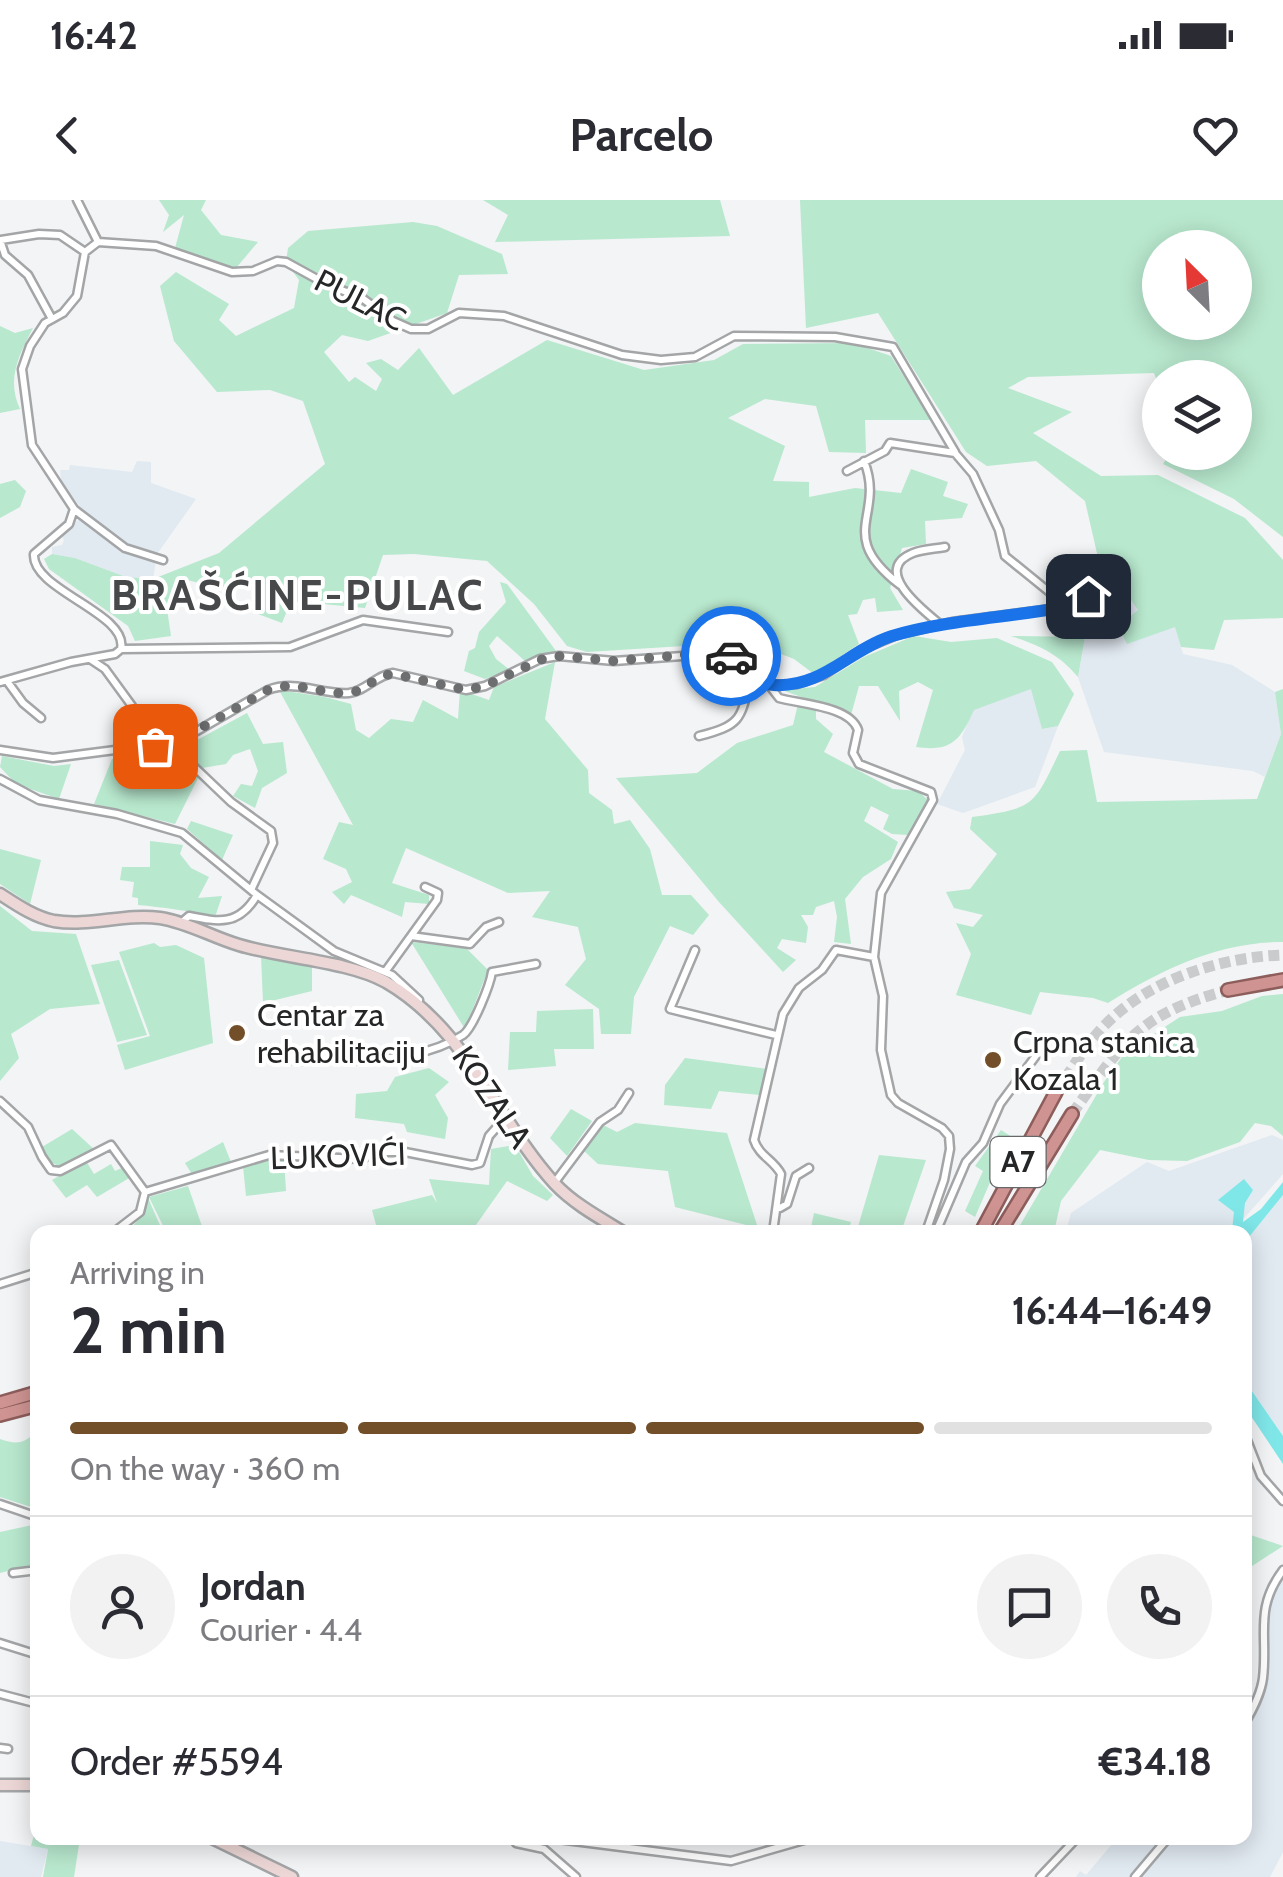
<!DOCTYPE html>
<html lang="en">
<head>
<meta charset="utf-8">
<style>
  :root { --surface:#fff; --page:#f2f2f3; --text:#2b2b33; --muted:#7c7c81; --line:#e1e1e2; --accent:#724e29 }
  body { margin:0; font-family:Cabin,sans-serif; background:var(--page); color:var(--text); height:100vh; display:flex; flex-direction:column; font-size:38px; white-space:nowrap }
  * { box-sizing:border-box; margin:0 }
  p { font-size:32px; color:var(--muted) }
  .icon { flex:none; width:55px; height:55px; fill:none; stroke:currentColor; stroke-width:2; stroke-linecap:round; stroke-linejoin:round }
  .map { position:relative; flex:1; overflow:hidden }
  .drawer { position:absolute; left:30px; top:1025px; width:1222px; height:620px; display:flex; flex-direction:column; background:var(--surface); border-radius:20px; box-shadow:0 5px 25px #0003 }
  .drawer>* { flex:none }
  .needle { width:65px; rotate:336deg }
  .buttons { position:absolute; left:1142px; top:30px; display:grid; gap:20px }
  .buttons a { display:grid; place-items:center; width:110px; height:110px; border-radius:50%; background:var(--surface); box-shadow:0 5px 25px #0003; font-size:50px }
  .pin { position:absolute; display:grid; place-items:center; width:85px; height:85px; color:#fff; margin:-42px; border-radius:20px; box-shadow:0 5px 15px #0006 }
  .courier { position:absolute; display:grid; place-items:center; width:100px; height:100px; margin:-50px; border:8px solid #1a73e8; border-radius:50%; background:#fff; color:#222; box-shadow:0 2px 12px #0007 }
  .headline em { font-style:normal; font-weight:800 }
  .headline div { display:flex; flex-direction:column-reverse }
  .headline { display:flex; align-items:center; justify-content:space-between; height:170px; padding:0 40px }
  h1 { font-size:65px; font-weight:800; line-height:75px }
  .bar { display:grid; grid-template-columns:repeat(4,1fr); gap:15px 10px; align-content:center; height:120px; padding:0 40px }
  .bar i { height:12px; border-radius:8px; background:var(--line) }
  .bar .selected { background:var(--accent) }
  .bar p { grid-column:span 4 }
  .line { display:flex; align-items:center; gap:25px; padding:0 40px; border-top:2px solid var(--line) }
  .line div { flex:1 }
  .round { display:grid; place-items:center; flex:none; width:105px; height:105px; border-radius:52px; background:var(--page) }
  .status { display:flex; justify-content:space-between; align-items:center; height:70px; padding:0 50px; background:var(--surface); direction:ltr }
  .status svg { height:28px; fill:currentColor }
  header { display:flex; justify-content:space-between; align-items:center; height:130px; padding:0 40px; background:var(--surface); font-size:45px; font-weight:800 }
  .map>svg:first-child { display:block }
  .built { fill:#e1e9f1 }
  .green { fill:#b8e8ce; fill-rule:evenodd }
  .water { fill:#80e7e9 }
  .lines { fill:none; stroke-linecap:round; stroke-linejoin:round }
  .trunk-tunnel { stroke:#c9cbcd; stroke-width:11; stroke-dasharray:11 5.5; stroke-linecap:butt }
  .minor-casing { stroke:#a3a5a7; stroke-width:11 }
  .secondary-casing { stroke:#a3a5a7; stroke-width:15 }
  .trunk-casing { stroke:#8c5d5b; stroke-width:16 }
  .minor { stroke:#fff; stroke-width:6 }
  .secondary { stroke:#edd7d6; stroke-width:10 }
  .trunk { stroke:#cf9492; stroke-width:11 }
  .done { stroke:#6d6e6f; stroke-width:10; stroke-dasharray:0 18 }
  .route { stroke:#1a73e8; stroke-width:12 }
  .poi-dot { fill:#724e29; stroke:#fff; stroke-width:4 }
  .labels { text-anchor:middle; stroke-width:8; stroke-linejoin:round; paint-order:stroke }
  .shield { fill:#fff; stroke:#666768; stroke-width:2.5 }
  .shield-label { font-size:30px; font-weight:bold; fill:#252627 }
  .street-label { font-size:32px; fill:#252627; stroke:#fff }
  .poi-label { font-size:32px; fill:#252627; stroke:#fff; text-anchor:start }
  .district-label { font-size:42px; font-weight:bold; letter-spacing:2.5px; fill:#47484a; stroke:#fff }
</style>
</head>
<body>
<div class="status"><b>16:42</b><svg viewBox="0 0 49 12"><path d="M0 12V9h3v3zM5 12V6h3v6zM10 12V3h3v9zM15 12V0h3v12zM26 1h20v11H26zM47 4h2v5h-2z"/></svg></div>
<header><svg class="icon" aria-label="back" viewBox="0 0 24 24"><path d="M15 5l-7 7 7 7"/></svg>Parcelo<svg class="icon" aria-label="heart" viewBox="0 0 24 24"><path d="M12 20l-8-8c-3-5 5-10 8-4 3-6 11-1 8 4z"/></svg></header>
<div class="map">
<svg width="1283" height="1677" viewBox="0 0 1283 1677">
  <rect width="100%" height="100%" fill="#f2f4f6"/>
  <path class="built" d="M137 261 151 262V283L196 299 157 354 153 379 126 377 75 358 52 354V347L62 345 64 340 61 336 79 319 81 308 61 281 60 270H69L70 265 132 272Z
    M1123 389 1138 410 1175 426 1183 454 1232 465 1275 492 1281 534 1265 577 1253 571 1104 552 1078 477 1085 437 1078 418 1101 394Z
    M1032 488 1042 529 1058 526 1035 587 963 613 937 604 965 550 962 537 973 510Z
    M1272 935 1283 940V974L1232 1032H1066L1071 1013 1147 962 1169 971Z
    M1283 995V1236L1245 1181V1042Z
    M1283 1373V1652L1270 1677H1076L1080 1671 1086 1675 1117 1638H1245V1526L1260 1498 1269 1402Z
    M0 1641 48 1649 41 1677H0Z"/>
  <path class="green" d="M159 0H206L201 10 221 35 258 42 236 68 175 48 184 15 163 32 169 15Z
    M483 0H720L730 36 495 42 508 15Z
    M800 0H1283V337L1234 299 1163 264 1170 253 1235 252V178H1160V189L1154 173 1028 177 1008 188 1072 212 1033 233 1101 276 1158 275 1245 318 1283 360V418L1224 420 1214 450 1181 447 1175 427 1127 444 1118 426 1138 410 1123 389 1102 375 1085 301 1036 261 987 266 966 252 878 113 806 128ZM1160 48H1235V122H1160Z
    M413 22 437 26 502 54 508 74 459 75 447 113 368 141 342 135 324 152 349 182 355 177 376 191 382 179 366 163 381 159 398 170 419 148 453 195 547 140 644 170 714 160 743 144 853 143 891 156 931 220H865L866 253 829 252 816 206 765 199 728 218 785 246 773 281 809 282V297L855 288 901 293 911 269 948 282 943 296 968 304 962 318 925 321 926 344 902 348 890 388 903 410 877 412 875 398 863 400 857 414 848 415 859 444 814 474 794 459 723 432 716 444 587 452 567 446 534 404 487 361 414 354 383 355 365 408 291 401 282 423 253 412 252 389 220 388 187 380 186 405 167 409 171 436 135 441 128 426 49 369 44 359 52 354 75 358 126 377 153 379 219 353 325 264 303 201 270 190 217 192 174 141 160 86 176 72 229 104 219 120 236 136 294 108 299 80 286 62 288 48 308 31Z
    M0 126 15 133 33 128C19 155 6 179 20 209L0 213Z
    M15 280 26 291 20 307 0 318V284Z
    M500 382 507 384 556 451 525 461 497 436 489 446 496 459 510 470 485 479 464 471 469 451 475 448 479 432 506 402Z
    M914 436 951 442 997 438 1052 462 1074 494 1058 526 1042 529 1031 489 974 510C960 541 951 552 916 547L933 490 918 482 899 491 900 521 878 486H859L851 515 782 490 815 487 864 457Z
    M1011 436 1085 437 1078 477C1059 454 1039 445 1011 436Z
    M555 462 545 519 588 570 589 593 612 610 614 624 630 620 650 649 662 695H691L709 715 693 735 670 726 634 797 631 834H601L599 809 565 785 586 759 578 727 532 717 550 691 508 693 406 648 392 683 429 695V704L405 702 402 717 351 695 344 704 332 692 352 682 346 669 323 659 339 622 353 625 279 490 325 497 351 504 356 530 369 538 391 519 413 522 423 500 458 519 460 490 489 500 494 487Z
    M1283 489V742C1218 742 1161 770 1108 803L1093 798 1040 792 1031 815 956 795 971 754 956 723 973 727 983 715 954 708 946 692 970 689 997 654 970 629 972 617C1035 608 1033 607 1060 551L1087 550 1097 602 1257 599 1281 534 1275 492Z
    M798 504 816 508V519L833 534 824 552 893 589 918 591 929 601 909 635 892 634 883 629 889 615 871 606 864 621 898 642 891 659 863 677 845 699 851 744 834 742 837 717 834 701 816 707 813 715H801L808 727 806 743 782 739 777 748 796 760 783 772 719 702 616 578 697 573 737 543 793 525Z
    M247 513 263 544 283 542 287 573 262 588 255 608 233 596 241 584 252 586 258 571 250 549 233 555 226 564 202 568 184 547Z
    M2 556 54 566 71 564 59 599 16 584 0 567Z
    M135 556 161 577 179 558 199 576 175 624 94 604 112 559Z
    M191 621 233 635 222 660 187 629Z
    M150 641 183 645 180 654 191 668 209 677 198 698 222 696 215 717C190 711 161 707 138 705V698L132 697 134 682 120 680 122 667H150Z
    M0 649 41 660 30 704 0 684Z
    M0 706 32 731 76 734 100 804 50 809 11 834 19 858 0 881Z
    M411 742 466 748 488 770 465 829Z
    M154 743 160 747 176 745 204 758 213 843 125 870 117 845 150 836 119 752Z
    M261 755 312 766V791L263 803Z
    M119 760 147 835 117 842 91 765Z
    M1283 794V936L1271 926 1255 923 1240 942 1187 961 1149 960 1100 950 1061 1001 1054 1032H1016L1104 882 1125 853 1180 817 1222 811 1262 796Z
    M593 809 594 849H554L556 866 508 870 510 832H536L537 811Z
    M278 848 310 850 309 867 277 865Z
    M685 858 767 869 760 895 719 891 711 909 664 905 665 885Z
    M429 868 449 882 435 895 448 918 445 939 407 932 404 924 355 918 356 894 387 891 395 877Z
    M571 909 592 921 567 956 550 938Z
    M635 923 727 933 758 1028 675 1007 668 971 598 964 582 949 601 924 617 932Z
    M72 929 95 950 62 968 49 961 42 947Z
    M1001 930 1015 939 998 964 975 1017 965 1011 983 971 975 966Z
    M223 942 231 962 193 976 185 963Z
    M515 945 533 976 553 995 547 1001 507 981 471 1032H378L372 1010 432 995 437 1003 429 979 489 985 491 949Z
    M879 955 926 960 901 1032 857 1030Z
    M266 959H284L286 991 246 996 243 966Z
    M86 961 94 974 111 964 115 971 124 967 131 977 97 997 87 985 66 998 52 980Z
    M188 986 204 1032H166L149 997Z
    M148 998 163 1032H131L130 1029 140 1018Z
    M814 1013 851 1022 848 1032H810Z
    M37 1229V1309L0 1297V1239C17 1245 26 1244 37 1229Z
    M37 1324V1368L29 1366 0 1373V1332Z
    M1245 1333 1283 1346 1249 1368 1245 1384Z
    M36 1627 38 1638H80L74 1677H43L48 1649 31 1646Z"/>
  <path class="water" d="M1244 979 1253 990 1245 1003 1243 1022 1261 1009 1283 982V995L1245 1042V1032L1232 1030 1234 1012 1218 1000Z
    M1245 1181 1283 1236V1264L1245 1207Z"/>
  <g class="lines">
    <path class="trunk-tunnel" d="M1056 892C1072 869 1086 844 1106 824 1150 779 1222 757 1283 755
      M1072 914C1124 841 1137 815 1228 790"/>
    <defs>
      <path id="minor" d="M77 0 98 42
        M0 40 5 55 28 75 52 119
        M1 40 39 34 60 35 85 52
        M98 42 156 46 232 72 253 71 277 61 286 62 326 84 362 98 393 121 411 129H428L459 113 504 116 622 155 661 160 695 157 734 136 835 137 893 147 955 252
        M98 42 85 52 77 96 63 113 45 123 30 146 22 169 32 245 74 309 69 324 34 354C31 390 129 413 121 449
        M864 261C886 316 834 334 900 385
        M75 310 125 348 163 360
        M1059 408 1069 410 1088 395 1087 378 1078 361
        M941 425C924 411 870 370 913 353 923 349 934 349 945 347
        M90 459 105 469 132 506
        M7 481 23 503 41 518
        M0 482 71 462 115 454 121 449 290 447 363 420 448 432
        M769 485 779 498C800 504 850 506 858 530L853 553 859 564 931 592 933 600 881 693 874 757 883 796 881 850 891 895 898 903 942 928 949 936 950 949 944 980 926 1032
        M699 536C742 525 741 519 750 478
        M161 545 167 551 187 560 231 602 271 631 273 643 251 690
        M0 550 53 558 169 543 197 531 268 490C296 479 321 495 349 493 366 491 376 475 393 473L466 490 485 486 540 459 559 456 614 461 723 453 740 462 755 481 769 485 797 484 824 475 861 450 897 435 952 422 1059 408 1058 399 1005 356 999 330 973 274 955 253 890 243 885 251 847 271
        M0 579 39 600 117 614 182 633 257 695 334 751 392 775 419 800
        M181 723 189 716C219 722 239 726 257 695
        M411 736 470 744 486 727 499 722
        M695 750 670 809 776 835
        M385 772 437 700 438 693 425 687
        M351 851 356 860C392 859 432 855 463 835 473 828 490 785 492 772L536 764
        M0 901 28 927 42 957 51 970 60 971 111 945 145 992
        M555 982 600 922 618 910 629 893
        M780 1008 787 1004 796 976 809 968
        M114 1032 140 1012 145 992 269 955 362 959 377 952H405L472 965 480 963 489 936 505 918
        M773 1032 781 974C774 960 759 956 754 940L783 814 799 788 822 770 836 750 874 757
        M936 1032 966 962 983 943 1000 904 1044 845
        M0 1084 38 1072
        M1245 1235 1261 1276 1283 1301
        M0 1304 38 1317
        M13 1373 38 1370
        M0 1443 38 1455
        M0 1494 38 1504
        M1245 1523C1253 1509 1261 1494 1263 1478 1268 1434 1254 1409 1283 1370
        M0 1548 8 1549
        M515 1638 516 1643 544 1649 576 1677
        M550 1638 731 1661 811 1638
        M1040 1677 1077 1638
        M1135 1677 1168 1638"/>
      <path id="secondary" d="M0 694C17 705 34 717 54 721 89 727 125 713 160 718 187 722 212 737 239 745 282 758 348 761 386 782 468 830 495 918 555 984 574 1004 600 1018 623 1032
        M0 1585H38
        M212 1638 292 1677"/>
      <path id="trunk" d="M1228 790 1283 780
        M981 1032 1056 892
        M1000 1032 1072 914
        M0 1203 38 1192
        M0 1215 38 1205"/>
    </defs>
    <use href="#minor" class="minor-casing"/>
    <use href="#secondary" class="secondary-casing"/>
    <use href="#trunk" class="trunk-casing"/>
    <use href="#minor" class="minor"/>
    <use href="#secondary" class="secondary"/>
    <use href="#trunk" class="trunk"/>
  </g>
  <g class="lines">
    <path class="done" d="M155 546 187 536 268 490C296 479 321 495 349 493 366 491 375 475 393 474L466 490 485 486 540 460 558 456 614 461 706 453 731 456"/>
    <path class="route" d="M731 456C748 467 750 483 774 485 822 488 849 450 892 436 946 420 1003 418 1059 408L1068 410 1088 396"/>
  </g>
  <g class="poi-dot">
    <circle cx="237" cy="833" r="10"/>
    <circle cx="993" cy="860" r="10"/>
  </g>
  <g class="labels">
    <rect class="shield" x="990.5" y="937" width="55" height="50" rx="8"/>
    <g class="shield-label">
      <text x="1018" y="972">A7</text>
    </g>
    <g class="street-label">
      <text transform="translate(360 100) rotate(27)" y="11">PULAC</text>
      <text transform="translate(492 897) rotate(56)" y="11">KOZALA</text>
      <text transform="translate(338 956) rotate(-2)" y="11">LUKOVIĆI</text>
    </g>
    <g class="poi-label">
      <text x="257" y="826">Centar za<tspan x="257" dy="37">rehabilitaciju</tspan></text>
      <text x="1013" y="853">Crpna stanica<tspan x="1013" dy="37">Kozala 1</tspan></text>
    </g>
    <g class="district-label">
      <text x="298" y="410">BRAŠĆINE-PULAC</text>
    </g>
  </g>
</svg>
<div class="buttons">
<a><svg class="needle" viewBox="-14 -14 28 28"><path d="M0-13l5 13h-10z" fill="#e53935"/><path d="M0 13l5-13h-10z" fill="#7c7c81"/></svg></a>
<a><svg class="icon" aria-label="layers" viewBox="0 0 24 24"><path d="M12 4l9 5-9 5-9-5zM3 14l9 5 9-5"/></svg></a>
</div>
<div class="pin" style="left:155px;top:546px;background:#ea580c"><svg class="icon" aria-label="bag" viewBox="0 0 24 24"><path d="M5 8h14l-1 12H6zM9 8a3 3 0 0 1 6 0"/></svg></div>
<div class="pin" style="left:1088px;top:396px;background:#1f2937"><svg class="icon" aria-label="home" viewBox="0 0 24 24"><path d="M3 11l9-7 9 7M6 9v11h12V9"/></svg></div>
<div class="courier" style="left:731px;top:456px"><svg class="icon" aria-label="car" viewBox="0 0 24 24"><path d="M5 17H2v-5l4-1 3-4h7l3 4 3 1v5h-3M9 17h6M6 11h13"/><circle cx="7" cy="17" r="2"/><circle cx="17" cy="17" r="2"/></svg></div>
<section class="drawer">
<div class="headline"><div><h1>2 min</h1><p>Arriving in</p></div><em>16:44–16:49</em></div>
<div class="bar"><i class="selected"></i><i class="selected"></i><i class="selected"></i><i></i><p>On the way · 360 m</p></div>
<div class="line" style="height:180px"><a class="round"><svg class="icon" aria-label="person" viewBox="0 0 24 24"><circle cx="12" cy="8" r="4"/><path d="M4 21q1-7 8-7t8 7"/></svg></a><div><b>Jordan</b><p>Courier · 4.4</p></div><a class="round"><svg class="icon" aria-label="chat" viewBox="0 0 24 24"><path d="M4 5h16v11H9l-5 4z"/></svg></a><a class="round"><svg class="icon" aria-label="phone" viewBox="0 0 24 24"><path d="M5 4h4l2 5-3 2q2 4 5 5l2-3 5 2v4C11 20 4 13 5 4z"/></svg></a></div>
<div class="line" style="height:130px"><div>Order #5594</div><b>€34.18</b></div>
</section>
</div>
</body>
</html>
